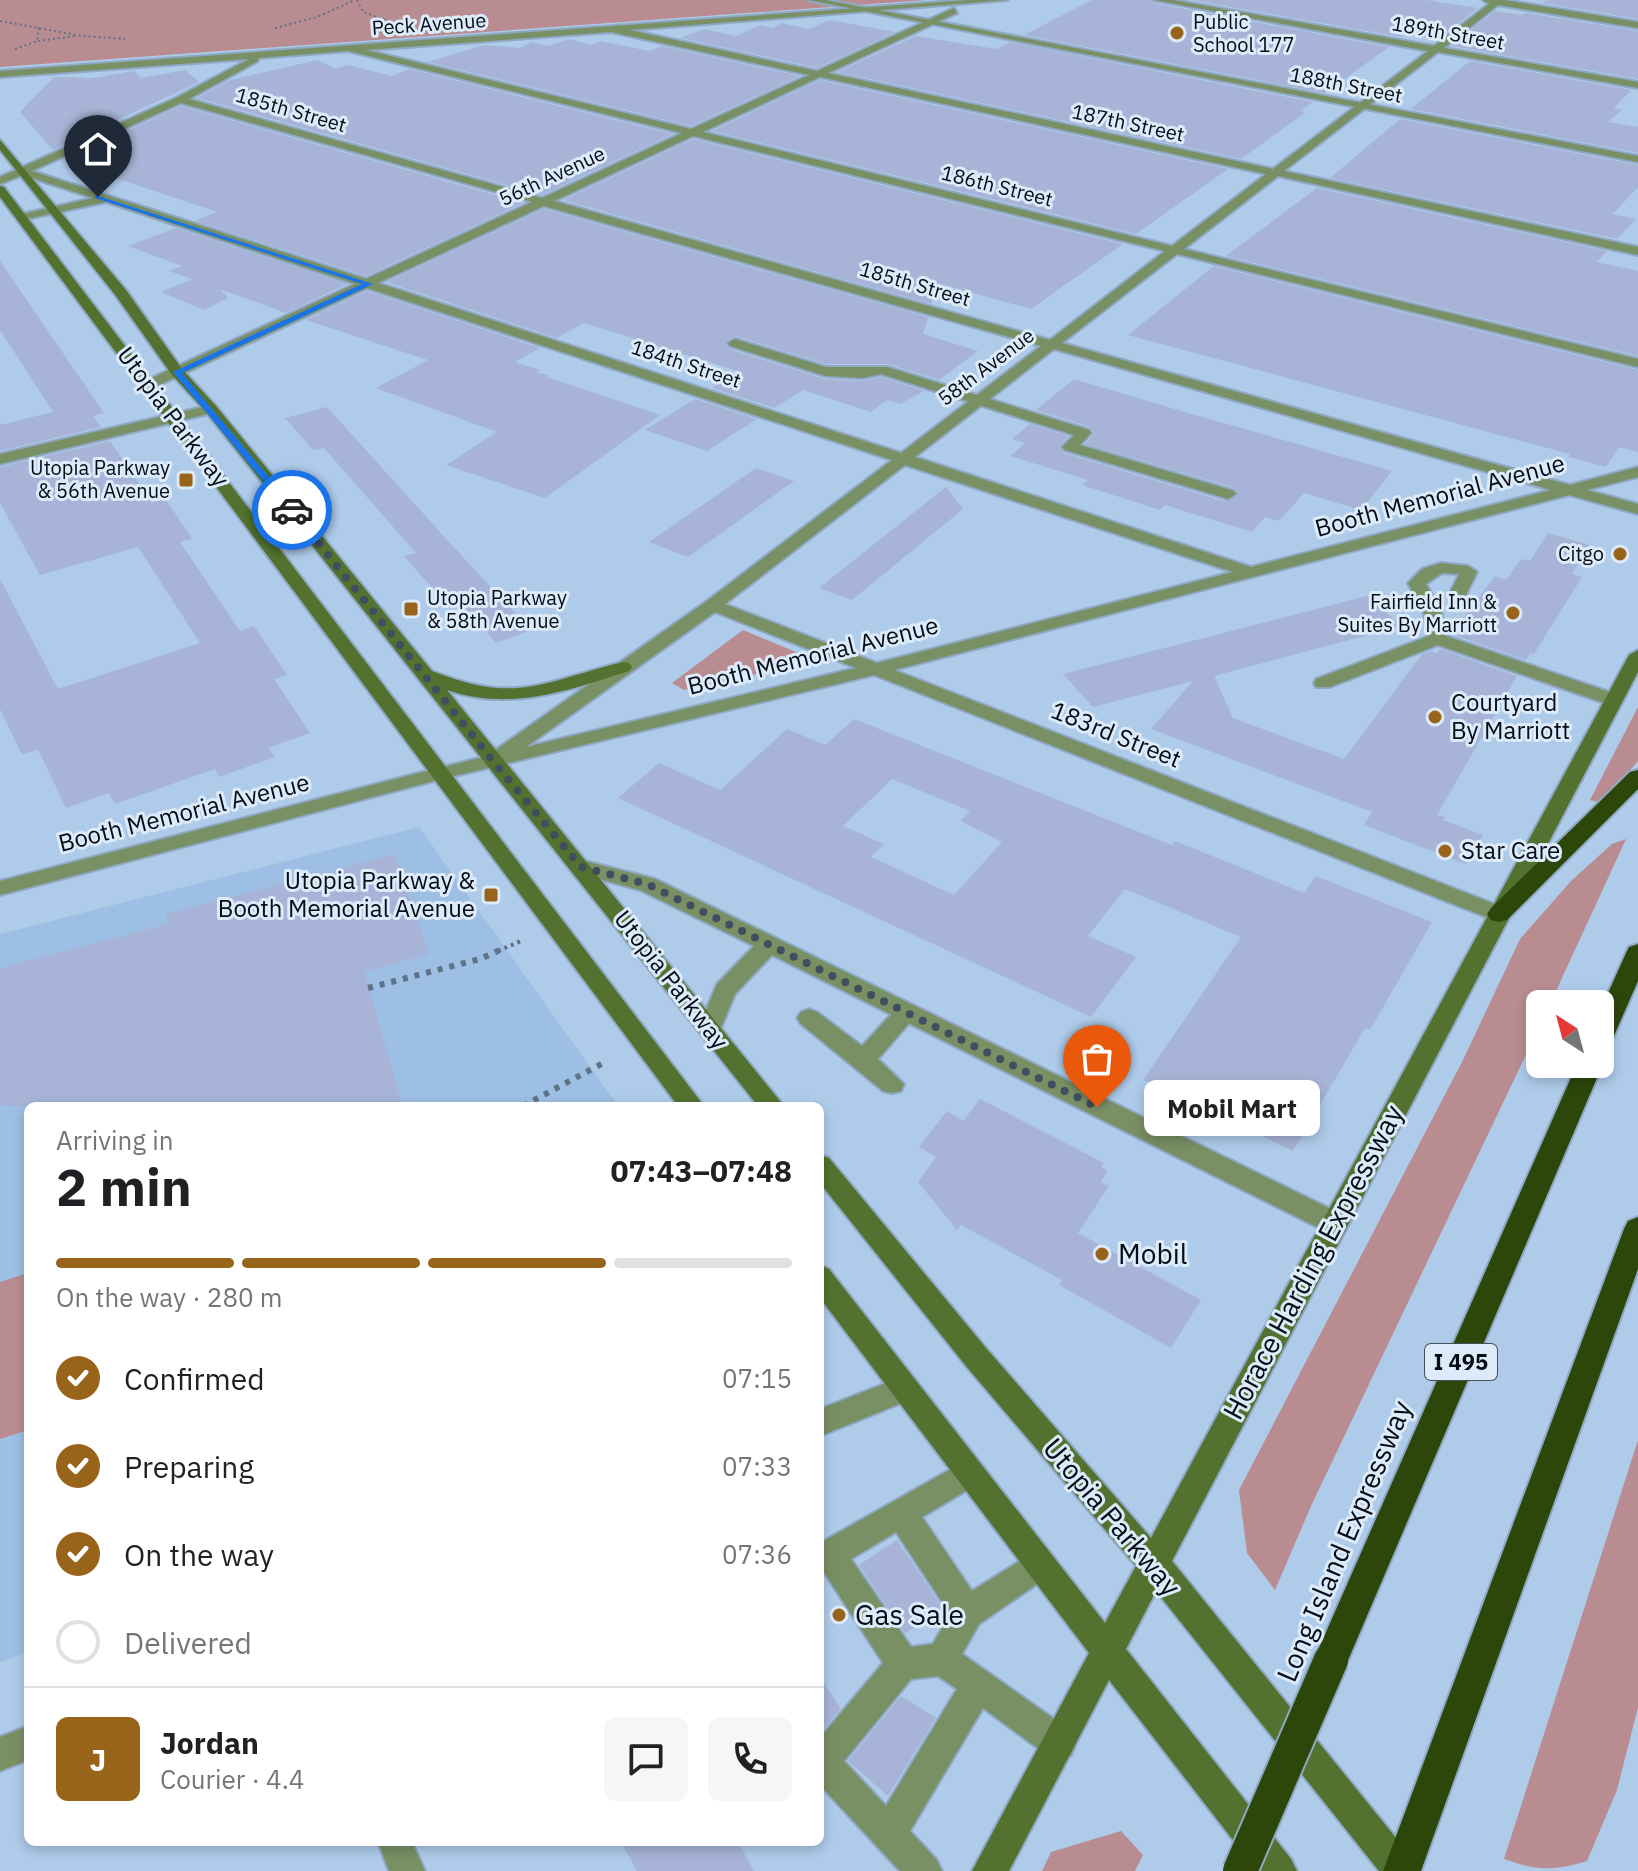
<!DOCTYPE html>
<html lang="en">
<head>
<meta charset="utf-8">
<style>
  :root { --surface:#fff; --page:#f6f6f6; --text:#202124; --muted:#757577; --line:#e0e0e0; --accent:#98641a }
  body { margin:0; font-family:"IBM Plex Sans",sans-serif; background:var(--page); color:var(--text); height:100vh; display:flex; flex-direction:column; font-size:30px; white-space:nowrap }
  * { box-sizing:border-box; margin:0 }
  p { font-size:26px; color:var(--muted) }
  .icon { flex:none; width:44px; height:44px; fill:none; stroke:currentColor; stroke-width:2; stroke-linecap:round; stroke-linejoin:round }
  .map { position:relative; flex:1; overflow:hidden }
  .drawer { position:absolute; left:24px; top:1102px; width:800px; height:744px; display:flex; flex-direction:column; background:var(--surface); border-radius:12px; box-shadow:0 4px 12px #0003 }
  .drawer>* { flex:none }
  .needle { width:52px; rotate:324deg }
  .tools { position:absolute; left:1526px; top:990px; display:grid; gap:16px }
  .tools a { display:grid; place-items:center; width:88px; height:88px; border-radius:12px; background:var(--surface); box-shadow:0 4px 12px #0003; font-size:40px }
  .pin { position:absolute; display:grid; place-items:center; width:68px; height:68px; color:#fff; margin:-82px -34px; border-radius:50% 50% 50% 0; rotate:-45deg; box-shadow:0 0 8px #0007 }
  .pin .icon { rotate:45deg }
  .courier { position:absolute; display:grid; place-items:center; width:80px; height:80px; margin:-40px; border:6px solid #1a73e8; border-radius:50%; background:#fff; color:#222; box-shadow:0 2px 10px #0007 }
  .bubble { position:absolute; height:56px; border-radius:12px; background:var(--surface); box-shadow:0 4px 12px #0003; font-size:26px; font-weight:800; line-height:56px; text-align:center }
  .headline em { font-style:normal; font-weight:800 }
  .headline div { display:flex; flex-direction:column-reverse }
  .headline { display:flex; align-items:center; justify-content:space-between; height:136px; padding:0 32px }
  h1 { font-size:52px; font-weight:800; line-height:60px }
  .bar { display:grid; grid-template-columns:repeat(4,1fr); gap:12px 8px; align-content:center; height:96px; padding:0 32px }
  .bar i { height:10px; border-radius:6px; background:var(--line) }
  .bar .current { background:var(--accent) }
  .bar p { grid-column:span 4 }
  .line { display:flex; align-items:center; gap:20px; padding:0 32px; border-top:2px solid var(--line) }
  .line div { flex:1 }
  .round { display:grid; place-items:center; flex:none; width:84px; height:84px; border-radius:12px; background:var(--page) }
  ol { padding:0 32px; list-style:none }
  li { display:flex; align-items:center; gap:24px; height:88px }
  li p { margin-inline-start:auto }
  li .icon { padding:8px; border-radius:50%; background:var(--accent); color:#fff; stroke-width:4 }
  li:last-child { color:var(--muted) }
  li i { width:44px; height:44px; border:4px solid var(--line); border-radius:50% }
  .map>svg:first-child { display:block }
  .built { fill:#9dbfe3 }
  .green { fill:#b98c91 }
  .building { fill:#a7b4d7; fill-rule:evenodd }
  .lines { fill:none; stroke-linecap:round; stroke-linejoin:round }
  .service-casing { stroke:#8fa9c4; stroke-width:4 }
  .minor-casing { stroke:#8fa9c4; stroke-width:4 }
  .tertiary-casing { stroke:#8fa9c4; stroke-width:4 }
  .secondary-casing { stroke:#8fa9c4; stroke-width:4 }
  .motorway-casing { stroke:#8fa9c4; stroke-width:4 }
  .path-far2 { stroke:#5f7287; stroke-width:2; stroke-dasharray:2 3; stroke-linecap:butt }
  .path-far1 { stroke:#5f7287; stroke-width:4; stroke-dasharray:3 4; stroke-linecap:butt }
  .path { stroke:#5f7287; stroke-width:6; stroke-dasharray:5 7; stroke-linecap:butt }
  .service { fill:#798f64; fill-rule:evenodd }
  .minor { fill:#798f64; fill-rule:evenodd }
  .tertiary { fill:#798f64; fill-rule:evenodd }
  .secondary { fill:#53722f; fill-rule:evenodd }
  .motorway { fill:#2d460a; fill-rule:evenodd }
  .motorway-bridge-casing { stroke:#8fa9c4; stroke-width:38; stroke-linecap:butt }
  .motorway-bridge { stroke:#2d460a; stroke-width:34 }
  .route { fill:#1a73e8 }
  .done { stroke:#3f4f60; stroke-width:8; stroke-dasharray:0 14.4 }
  .poi-dot { fill:#98641a; stroke:#dceafa; stroke-width:3 }
  .labels { text-anchor:middle; stroke-width:6; stroke-linejoin:round; paint-order:stroke }
  .far-poi-label { font-size:20px; fill:#040c16; stroke:#dceafa; text-anchor:end }
  .far-street-label { font-size:20px; fill:#040c16; stroke:#dceafa }
  .shield { fill:#dceafa; stroke:#454f5a; stroke-width:2 }
  .shield-label { font-size:22px; font-weight:bold; fill:#040c16 }
  .street-label { font-size:24px; fill:#040c16; stroke:#dceafa }
  .poi-label { font-size:24px; fill:#040c16; stroke:#dceafa; text-anchor:start }
  .near-poi-label { font-size:28px; fill:#040c16; stroke:#dceafa; text-anchor:start }
  .near-street-label { font-size:28px; fill:#040c16; stroke:#dceafa }
</style>
</head>
<body>
<div class="map">
<svg width="1638" height="1871" viewBox="0 0 1638 1871">
  <rect width="100%" height="100%" fill="#aecbea"/>
  <path class="built" d="M419 827 618 1106H28V1652L0 1662V934Z"/>
  <path class="green" d="M0 0H927L0 67Z
    M743 630 796 652 800 658 793 666 684 690 672 683Z
    M1638 707V761L1601 803 1590 800Z
    M1626 839 1550 1004H1540V1025L1311 1506 1275 1590 1247 1553 1239 1490 1463 1060 1520 939 1571 881 1612 844Z
    M28 1273V1430L0 1439V1282Z
    M1638 1440V1707L1617 1790 1587 1861C1552 1871 1538 1871 1504 1859Z
    M1121 1831 1143 1855 1135 1871H1042L1051 1852Z"/>
  <path class="building" d="M1092 0H1151L1153 3 1389 47 1325 93 1024 35Z
    M1190 0H1426L1478 8 1435 41 1425 37 1406 34 1402 37Z
    M1548 0H1638V19L1542 3Z
    M1495 11 1521 15 1526 13 1638 31V79L1451 46Z
    M829 20 895 32 817 68 681 38 704 29 736 36 760 25 772 28 782 23 809 29Z
    M916 36 996 49 1010 42 1313 102 1300 111 1306 112 1241 159 837 72Z
    M568 39 592 45 601 41 649 51 662 46 800 76 691 126 428 62 484 45 519 48 532 42 549 46Z
    M318 60 335 69 348 65 392 76 409 69 673 134 542 195 197 98 230 80Z
    M1470 61 1631 90 1614 108 1622 110 1608 122 1638 127V153L1411 109Z
    M185 70 199 82 53 150 20 112 54 77 94 78 134 71 141 78Z
    M820 80 1228 169 1136 234 712 131Z
    M181 106 523 203 366 276 195 221 217 212 62 160Z
    M1400 119 1638 165V187L1613 214 1636 219 1617 239 1330 178Z
    M693 139 1123 244 1031 309 937 283 931 304 563 200Z
    M1317 188 1607 251 1597 262 1638 271V356L1226 256Z
    M544 209 928 317 923 334 978 351 939 380 888 364H826L736 336 727 340 729 349 825 379 863 381 881 377 924 391 900 404 887 400 871 412 803 390 774 408 712 388 738 371 584 323 557 338 386 282Z
    M176 228 347 284 286 313 220 289 228 298 204 310 161 292 193 279 169 271 182 266 128 246Z
    M0 261 104 413 93 416 101 427 0 451V425L53 412 0 330Z
    M1214 266 1638 370V452L1619 447 1606 467 1568 457 1570 454 1128 335Z
    M367 291 540 348 515 362 540 370 537 372 549 376 547 377 660 415 545 498 446 465 497 432 376 388 428 360 306 320Z
    M1074 379 1178 410 1392 471 1361 510 1304 493 1279 521 1265 517 1252 532 1165 505 1160 510 1082 485 1088 480 1010 456 1025 443 1012 439 1030 424 1068 436 1059 447 1064 453 1227 502 1239 495 1235 488 1085 444 1094 433 1090 427 1036 410Z
    M695 399 757 419 707 451 645 430Z
    M327 407 449 542 531 630 496 643 454 595 442 599 404 556 416 553 324 448 313 450 285 418Z
    M110 441 152 503 165 499 179 519 192 539 180 542 240 631 254 626 287 675 274 679 310 733 268 748 275 757 219 777 215 769 115 804 109 793 66 808 38 749 22 755 0 709V579L58 689 200 643 138 547 40 575 0 503V467Z
    M756 468 794 481 688 557 649 542Z
    M946 487 963 509 852 600 819 588Z
    M1548 533 1589 545 1572 574 1582 577 1534 654 1530 653 1526 660 1451 634 1495 576 1506 580 1521 559 1530 561Z
    M1367 596 1402 626 1214 676 1233 718 1344 759 1422 654 1432 651 1436 654 1440 649 1517 676 1437 815 1445 817 1443 820 1483 835 1466 864 1364 825 1372 812 1151 729 1193 681 1093 707 1063 674Z
    M854 719 1172 845 1175 841 1304 893 1316 876 1432 922 1370 1030 1365 1028 1293 1151 1143 1080 1241 937 1125 889 1088 936 1136 957 1091 1017 618 798 659 763 720 790 787 729 825 745ZM892 779 970 811 960 821 1002 842 954 895 871 857 884 844 843 826Z
    M395 854 429 954 364 972 403 1106H0V968L168 924 166 914Z
    M980 1099 1104 1163 1101 1167 1108 1170 1101 1182 1109 1186 1078 1233 1201 1300 1171 1348 1059 1285 1062 1280 961 1225 957 1230 918 1182 936 1157 919 1147 947 1111 963 1121Z
    M897 1540 945 1611 905 1633 859 1565Z
    M820 1676 841 1709 820 1733Z
    M901 1696 936 1718 888 1796 848 1761Z
    M621 1842H738L754 1871H637Z"/>
  <g class="lines">
    <defs>
      <path id="service" d="M735 339 826 367H887L1089 430 1091 433 1080 445 1234 491 1236 494 1228 499 1222 497 1065 450 1062 447 1074 435 881 374 863 378 826 376 730 346 728 343Z
        M1441 563 1468 566 1477 572 1464 599 1458 600 1449 595 1459 574 1442 573 1426 584 1441 611 1446 636 1621 696 1623 700 1621 704H1607L1438 645 1330 687H1316L1314 683 1316 679 1429 636 1423 611 1408 583 1422 569Z
        M906 1004 914 1007 918 1013 878 1059 904 1084 901 1091 892 1093 883 1091 801 1024 797 1018 801 1012 809 1009 817 1012 862 1046 898 1007Z
        M969 1459 979 1463 984 1473 979 1483 922 1517 972 1591 1039 1549 1050 1553 1054 1564 1050 1575 979 1624 962 1654 1071 1731 1076 1743 1071 1755 1059 1760 1047 1755 983 1708 910 1831 936 1859 942 1871H900L820 1785V1738L883 1663 820 1566V1543ZM896 1532 950 1614 933 1644 911 1647 851 1559ZM938 1676 957 1689 886 1806 844 1761 911 1679Z"/>
      <path id="minor" d="M968 0H1008L630 30 817 71 954 8 957 13 828 73 1273 169 1428 51 1154 0H1173L1434 46 1489 4 1483 0H1504L1638 22V28L1498 5 1444 48 1638 82V88L1438 52 1284 171 1638 247V255L1278 176 1184 249 1638 359V367L1177 254 1062 343 1570 485 1638 467V477L1587 490 1638 504V514L1569 495 894 670 1507 909 1510 914 1507 919H1491L874 675 442 779 435 777 432 773 435 769 487 756 707 601 892 460 367 288 153 388H143V382L355 284 106 202 18 221V215L93 198 23 175 0 184V177L176 98 249 59 0 77V71ZM611 32 809 75 691 129 366 50ZM348 51 682 133 542 198 189 99 258 61 259 58ZM820 77 1266 174 1172 246 703 132ZM181 103 532 202 366 279 32 171ZM693 136 1165 251 1050 340 554 201ZM544 206 1041 346 901 453 378 283ZM1054 349 1551 490 1251 567 915 457ZM905 465 1233 572 877 663 725 604ZM715 612 856 668 526 747Z
        M211 405 218 409 216 412 0 464V454Z
        M581 860 655 879 1343 1215 1347 1223 1343 1231 1334 1234 1325 1231 772 955 735 994 718 1035 710 1038 702 1035 698 1029 717 984 754 946 640 890 574 872 570 867 574 862Z
        M904 1376 914 1380 918 1389 914 1398 820 1436V1409Z
        M28 1726V1760L0 1771V1737Z
        M378 1842H412L425 1871H389Z"/>
      <path id="tertiary" d="M808 0H826L1638 156V162Z
        M442 767 449 769 452 773 449 777 0 895V881Z"/>
      <path id="secondary" d="M0 140 126 290 182 369 216 406 432 671C518 705 541 682 623 662L629 663 632 667 629 671C569 690 511 712 447 690L784 1106H758L206 412 172 375 116 296 0 150Z
        M0 186 4 187 704 1106H678L0 197Z
        M1638 650V672L1172 1561 1413 1859 1419 1871H1379L1156 1591 1126 1649 1291 1859 1297 1871H1257L1109 1680 1009 1871H972L1089 1653 820 1298V1265L829 1269 1105 1623 1136 1566 966 1366 820 1183V1155L829 1158 986 1348 1151 1538 1629 655Z"/>
      <path id="motorway" d="M1638 770V789L1507 920 1499 922 1491 920 1487 914 1491 908 1630 772Z
        M1638 944V981L1609 1047 1600 1050V1011L1626 953 1629 947Z
        M1600 1058 1603 1064 1343 1672 1331 1678 1319 1672 1313 1660 1319 1648 1577 1064H1600Z
        M1638 1217V1269L1421 1871H1383L1624 1229 1628 1221Z"/>
    </defs>
    <use href="#service" class="service-casing"/>
    <use href="#minor" class="minor-casing"/>
    <use href="#tertiary" class="tertiary-casing"/>
    <use href="#secondary" class="secondary-casing"/>
    <use href="#motorway" class="motorway-casing"/>
    <path class="path-far2" d="M357 0 363 12 388 21
      M0 21 82 36 125 39
      M275 28 317 17 355 0
      M38 41 75 36
      M15 49 37 41 39 27"/>
    <path class="path-far1" d="M498 951 521 941"/>
    <path class="path" d="M368 988 480 959 502 949
      M523 1106 607 1061"/>
    <use href="#service" class="service"/>
    <use href="#minor" class="minor"/>
    <use href="#tertiary" class="tertiary"/>
    <use href="#secondary" class="secondary"/>
    <use href="#motorway" class="motorway"/>
    <defs>
      <path id="motorway-bridge" d="M1240 1871 1331 1660"/>
    </defs>
    <use href="#motorway-bridge" class="motorway-bridge-casing"/>
    <use href="#motorway-bridge" class="motorway-bridge"/>
  </g>
  <path class="route" d="M95 195 373 284 182 373 295 508V512H289L173 372 362 284 95 198Z"/>
  <g class="lines">
    <path class="done" d="M292 510 493 761 581 867 647 884 1097 1107"/>
  </g>
  <g class="poi-dot">
    <circle cx="1177" cy="33" r="8"/>
    <rect x="178" y="472" width="16" height="16" rx="4"/>
    <circle cx="1620" cy="554" r="8"/>
    <rect x="403" y="601" width="16" height="16" rx="4"/>
    <circle cx="1513" cy="613" r="8"/>
    <circle cx="1435" cy="717" r="8"/>
    <circle cx="1445" cy="851" r="8"/>
    <rect x="483" y="887" width="16" height="16" rx="4"/>
    <circle cx="1102" cy="1254" r="8"/>
    <circle cx="839" cy="1615" r="8"/>
  </g>
  <g class="labels">
    <g class="far-poi-label">
      <text x="1193" y="29" text-anchor="start">Public<tspan x="1193" dy="23">School 177</tspan></text>
      <text x="170" y="475">Utopia Parkway<tspan x="170" dy="23">&amp; 56th Avenue</tspan></text>
      <text x="1604" y="561">Citgo</text>
      <text x="427" y="605" text-anchor="start">Utopia Parkway<tspan x="427" dy="23">&amp; 58th Avenue</tspan></text>
      <text x="1497" y="609">Fairfield Inn &amp;<tspan x="1497" dy="23">Suites By Marriott</tspan></text>
    </g>
    <g class="far-street-label">
      <text transform="translate(429 24) rotate(-4)" y="7">Peck Avenue</text>
      <text transform="translate(1448 33) rotate(10)" y="7">189th Street</text>
      <text transform="translate(1346 85) rotate(11)" y="7">188th Street</text>
      <text transform="translate(291 110) rotate(16)" y="7">185th Street</text>
      <text transform="translate(1128 123) rotate(12)" y="7">187th Street</text>
      <text transform="translate(552 176) rotate(-25)" y="7">56th Avenue</text>
      <text transform="translate(997 186) rotate(14)" y="7">186th Street</text>
      <text transform="translate(915 284) rotate(16)" y="7">185th Street</text>
      <text transform="translate(686 364) rotate(18)" y="7">184th Street</text>
      <text transform="translate(986 367) rotate(-37)" y="7">58th Avenue</text>
    </g>
    <rect class="shield" x="1425" y="1344" width="72" height="36" rx="6"/>
    <g class="shield-label">
      <text x="1461" y="1370">I 495</text>
    </g>
    <g class="street-label">
      <text transform="translate(173 417) rotate(53)" y="8">Utopia Parkway</text>
      <text transform="translate(1440 496) rotate(-15)" y="8">Booth Memorial Avenue</text>
      <text transform="translate(813 656) rotate(-14)" y="8">Booth Memorial Avenue</text>
      <text transform="translate(1116 735) rotate(22)" y="8">183rd Street</text>
      <text transform="translate(184 813) rotate(-14)" y="8">Booth Memorial Avenue</text>
      <text transform="translate(671 980) rotate(52)" y="8">Utopia Parkway</text>
    </g>
    <g class="poi-label">
      <text x="1451" y="711">Courtyard<tspan x="1451" dy="28">By Marriott</tspan></text>
      <text x="1461" y="859">Star Care</text>
      <text x="475" y="889" text-anchor="end">Utopia Parkway &amp;<tspan x="475" dy="28">Booth Memorial Avenue</tspan></text>
    </g>
    <g class="near-poi-label">
      <text x="1118" y="1264">Mobil</text>
      <text x="855" y="1625">Gas Sale</text>
    </g>
    <g class="near-street-label">
      <text transform="translate(1313 1262) rotate(-62)" y="10">Horace Harding Expressway</text>
      <text transform="translate(1112 1517) rotate(50)" y="10">Utopia Parkway</text>
      <text transform="translate(1344 1541) rotate(-67)" y="10">Long Island Expressway</text>
    </g>
  </g>
</svg>
<div class="tools">
<a><svg class="needle" viewBox="-14 -14 28 28"><path d="M0-13l5 13h-10z" fill="#e53935"/><path d="M0 13l5-13h-10z" fill="#757577"/></svg></a>
</div>
<div class="pin" style="left:1097px;top:1107px;background:#ea580c"><svg class="icon" aria-label="bag" viewBox="0 0 24 24"><path d="M5 8h14l-1 12H6zM9 8a3 3 0 0 1 6 0"/></svg></div>
<div class="pin" style="left:98px;top:197px;background:#1f2937"><svg class="icon" aria-label="home" viewBox="0 0 24 24"><path d="M3 11l9-7 9 7M6 9v11h12V9"/></svg></div>
<div class="courier" style="left:292px;top:510px"><svg class="icon" aria-label="car" viewBox="0 0 24 24"><path d="M5 17H2v-5l4-1 3-4h7l3 4 3 1v5h-3M9 17h6M6 11h13"/><circle cx="7" cy="17" r="2"/><circle cx="17" cy="17" r="2"/></svg></div>
<div class="bubble" style="left:1144px;top:1080px;width:176px">Mobil Mart</div>
<section class="drawer">
<div class="headline"><div><h1>2 min</h1><p>Arriving in</p></div><em>07:43–07:48</em></div>
<div class="bar"><i class="current"></i><i class="current"></i><i class="current"></i><i></i><p>On the way · 280 m</p></div>
<ol>
<li><svg class="icon" aria-label="check" viewBox="0 0 24 24"><path d="M5 12l5 5 9-10"/></svg>Confirmed<p>07:15</p></li>
<li><svg class="icon" aria-label="check" viewBox="0 0 24 24"><path d="M5 12l5 5 9-10"/></svg>Preparing<p>07:33</p></li>
<li><svg class="icon" aria-label="check" viewBox="0 0 24 24"><path d="M5 12l5 5 9-10"/></svg>On the way<p>07:36</p></li>
<li><i></i>Delivered</li>
</ol>
<div class="line" style="height:144px"><b class="round" style="background:var(--accent);color:#fff">J</b><div><b>Jordan</b><p>Courier · 4.4</p></div><a class="round"><svg class="icon" aria-label="chat" viewBox="0 0 24 24"><path d="M4 5h16v11H9l-5 4z"/></svg></a><a class="round"><svg class="icon" aria-label="phone" viewBox="0 0 24 24"><path d="M5 4h4l2 5-3 2q2 4 5 5l2-3 5 2v4C11 20 4 13 5 4z"/></svg></a></div>
</section>
</div>
</body>
</html>
